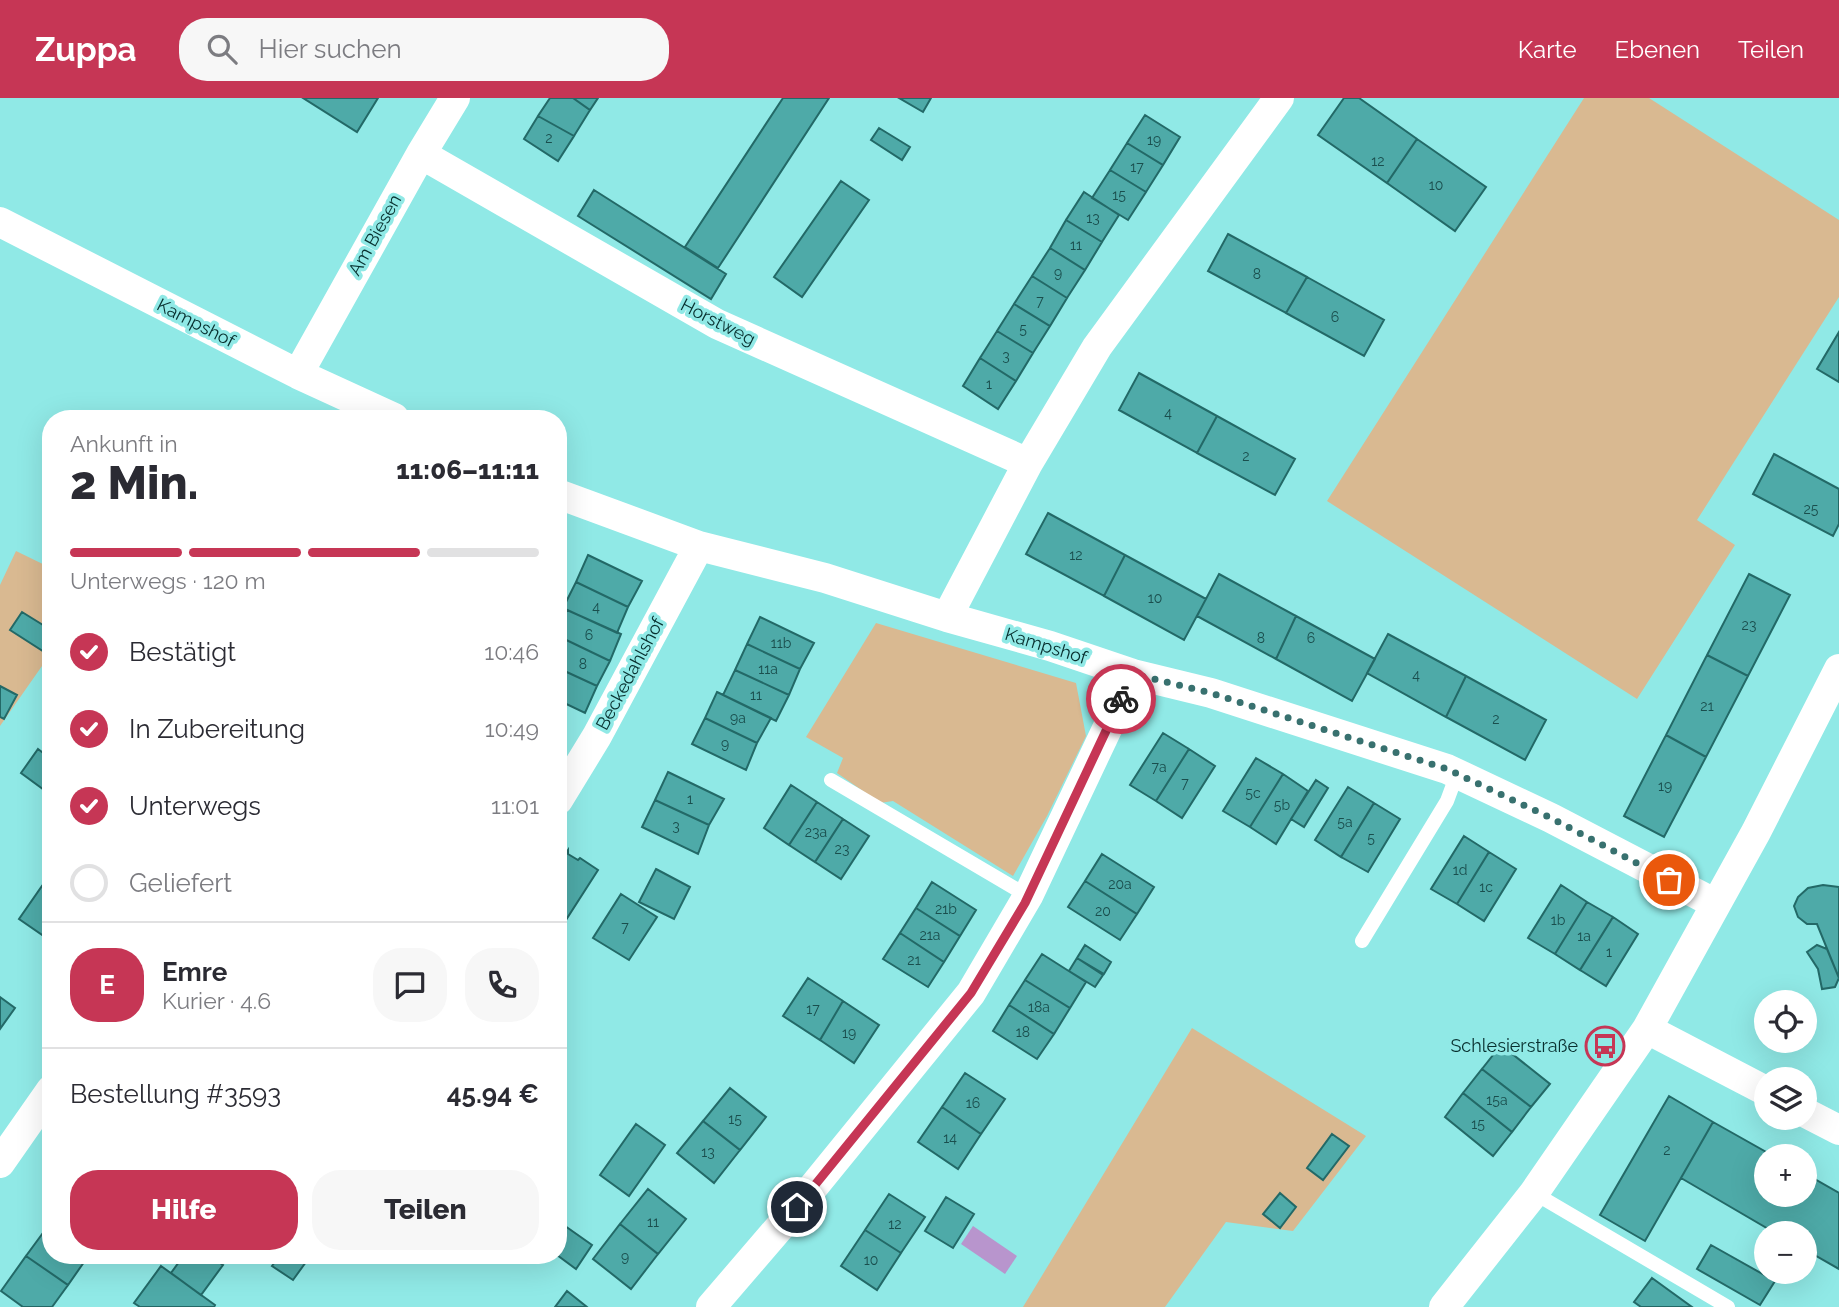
<!DOCTYPE html>
<html lang="de">
<head>
<meta charset="utf-8">
<style>
  :root { --surface:#fff; --page:#f7f7f7; --text:#2b2b33; --muted:#7c7c81; --line:#e1e1e2; --accent:#c63655 }
  body { margin:0; font-family:Raleway,sans-serif; background:var(--page); color:var(--text); height:100vh; display:flex; flex-direction:column; font-size:26px; white-space:nowrap }
  * { box-sizing:border-box; margin:0 }
  p { font-size:23px; color:var(--muted) }
  .icon { flex:none; width:38px; height:38px; fill:none; stroke:currentColor; stroke-width:2; stroke-linecap:round; stroke-linejoin:round }
  .map { position:relative; flex:1; overflow:hidden }
  .panel { position:absolute; left:42px; top:312px; width:525px; height:854px; display:flex; flex-direction:column; background:var(--surface); border-radius:28px; box-shadow:0 7px 28px #0002 }
  .panel>* { flex:none }
  .controls { position:absolute; left:1754px; top:892px; display:grid; gap:14px }
  .controls a { display:grid; place-items:center; width:63px; height:63px; border-radius:50%; background:var(--surface); box-shadow:0 7px 28px #0002; font-size:35px }
  .pin { position:absolute; display:grid; place-items:center; width:60px; height:60px; color:#fff; margin:-30px; border:4px solid #fff; border-radius:50%; box-shadow:0 2px 7px #0007 }
  .courier { position:absolute; display:grid; place-items:center; width:70px; height:70px; margin:-35px; border:5px solid #c63655; border-radius:50%; background:#fff; color:#222; box-shadow:0 2px 9px #0007 }
  .overview em { font-style:normal; font-weight:800 }
  .overview div { display:flex; flex-direction:column-reverse }
  .overview { display:flex; align-items:center; justify-content:space-between; height:119px; padding:0 28px }
  h1 { font-size:46px; font-weight:800; line-height:52px }
  .bar { display:grid; grid-template-columns:repeat(4,1fr); gap:10px 7px; align-content:center; height:84px; padding:0 28px }
  .bar i { height:9px; border-radius:5px; background:var(--line) }
  .bar .current { background:var(--accent) }
  .bar p { grid-column:span 4 }
  .line { display:flex; align-items:center; gap:18px; padding:0 28px; border-top:2px solid var(--line) }
  .line div { flex:1 }
  .round { display:grid; place-items:center; flex:none; width:74px; height:74px; border-radius:28px; background:var(--page) }
  ol { padding:0 28px; list-style:none }
  li { display:flex; align-items:center; gap:21px; height:77px }
  li p { margin-inline-start:auto }
  li .icon { padding:7px; border-radius:50%; background:var(--accent); color:#fff; stroke-width:4 }
  li:last-child { color:var(--muted) }
  li i { width:38px; height:38px; border:4px solid var(--line); border-radius:50% }
  .action { display:flex; gap:14px; margin-top:auto; padding:14px 28px }
  .action a { flex:1; height:80px; border-radius:28px; background:var(--accent); color:#fff; font-size:28px; font-weight:800; line-height:80px; text-align:center }
  .action a+a { background:var(--page); color:var(--text) }
  header { display:flex; align-items:center; gap:42px; box-sizing:border-box; height:98px; padding:0 35px; background:var(--accent); color:#fff }
  header strong { font-size:33px }
  nav { display:flex; gap:38px; margin-inline-start:auto; font-size:24px }
  .search { width:490px; height:63px; background:var(--page); display:flex; align-items:center; gap:18px; box-sizing:border-box; padding:0 24px; border-radius:28px; color:var(--muted); font-size:26px }
  .map>svg:first-child { display:block }
  .green { fill:#d9b991 }
  .water { fill:#b895cd }
  .building { fill:#4eaaa8; stroke:#236967; stroke-width:2 }
  .lines { fill:none; stroke-linecap:round; stroke-linejoin:round }
  .lane { stroke:#fff; stroke-width:14 }
  .street { stroke:#fff; stroke-width:30 }
  .done { stroke:#38716f; stroke-width:7; stroke-dasharray:0 12.6 }
  .route { stroke:#c63655; stroke-width:9 }
  .labels { text-anchor:middle; stroke-width:7; stroke-linejoin:round; paint-order:stroke }
  .number-label { font-size:14px; fill:#1a4e4d }
  .street-label { font-size:18px; fill:#08302f; stroke:#90e9e6 }
  .poi-label { font-size:18px; fill:#08302f; stroke:#90e9e6; text-anchor:end }
</style>
</head>
<body>
<header>
<strong>Zuppa</strong>
<div class="search"><svg class="icon" aria-label="search" viewBox="0 0 24 24"><circle cx="10" cy="10" r="6"/><path d="M15 15l6 6"/></svg>Hier suchen</div>
<nav><a>Karte</a><a>Ebenen</a><a>Teilen</a></nav>
</header>
<div class="map">
<svg width="1839" height="1209" viewBox="0 0 1839 1209">
  <rect width="100%" height="100%" fill="#90e9e6"/>
  <path class="green" d="M1584 0H1649L1839 122V199L1697 422 1735 447 1637 601 1327 403Z
    M16 453 51 470V558H49L0 628V487Z
    M876 525 1076 585 1086 638 1047 718 1013 778 893 703 880 705 837 675 843 660 806 639Z
    M1192 930 1366 1038 1293 1133 1226 1124 1165 1209H1023Z"/>
  <path class="water" d="M973 1128 1017 1158 1005 1176 961 1146Z"/>
  <path class="building" d="M303 0H378L357 34Z
    M550 0H573L590 12 574 38 538 18Z
    M573 0H598L590 12Z
    M783 0H829L718 170 685 149Z
    M899 0H931L923 14Z
    M1344 0H1359L1417 41 1387 85 1318 37Z
    M1145 17 1180 39 1163 67 1127 45Z
    M538 18 574 38 558 63 524 41Z
    M879 30 910 49 902 62 871 42Z
    M1417 41 1486 89 1455 133 1387 85Z
    M1127 45 1163 67 1146 94 1110 72Z
    M1110 72 1146 94 1128 122 1092 100Z
    M841 83 869 102 802 199 774 179Z
    M594 92 726 176 711 201 578 118Z
    M1084 94 1119 117 1102 144 1066 122Z
    M1066 122 1102 144 1085 172 1050 150Z
    M1228 136 1307 179 1286 215 1208 173Z
    M1050 150 1085 172 1067 200 1032 178Z
    M1032 178 1067 200 1050 228 1014 206Z
    M1307 179 1384 222 1364 258 1286 215Z
    M1014 206 1050 228 1033 255 997 233Z
    M997 233 1033 255 1016 283 980 260Z
    M1839 234V284L1817 271Z
    M980 260 1016 283 998 311 963 288Z
    M1139 275 1217 318 1197 355 1119 312Z
    M1217 318 1295 361 1275 397 1197 355Z
    M1774 356 1839 391V426L1833 438 1753 396Z
    M1048 415 1125 457 1104 498 1026 456Z
    M588 457 642 483 628 509 576 484Z
    M1125 457 1206 501 1184 542 1104 498Z
    M1219 476 1296 518 1276 561 1197 518Z
    M1749 476 1790 497 1748 578 1707 557Z
    M576 484 628 509 617 535 563 510Z
    M567 512 621 536 610 563 558 538V532Z
    M22 514 51 532 49 557 10 532Z
    M1296 518 1375 561 1352 603 1276 561Z
    M760 519 814 545 800 571 747 546Z
    M1388 536 1466 578 1446 619 1367 575Z
    M558 538 610 563 597 588 558 570Z
    M747 546 800 571 789 597 735 572Z
    M1707 557 1748 578 1706 659 1666 637Z
    M558 570 597 588 585 615 558 602Z
    M735 572 789 597 776 623 723 597Z
    M1466 578 1546 622 1525 662 1446 619Z
    M0 588 17 597 4 621 0 619Z
    M717 594 771 620 757 645 705 620Z
    M705 620 757 645 746 672 692 646Z
    M1163 635 1189 651 1156 703 1130 687Z
    M1666 637 1706 659 1664 739 1624 718Z
    M38 651 51 661V697L21 675Z
    M1189 651 1215 668 1182 720 1156 703Z
    M1256 660 1283 676 1250 729 1223 713Z
    M668 674 724 701 709 727 655 702Z
    M1283 676 1308 693 1276 746 1250 729Z
    M1316 682 1328 690 1304 729 1291 721Z
    M791 687 817 704 789 747 764 730Z
    M1348 689 1374 705 1341 759 1315 742Z
    M655 702 709 727 698 756 642 729Z
    M817 704 843 721 815 764 789 747Z
    M1374 705 1400 721 1368 774 1341 759Z
    M843 721 869 738 841 781 815 764Z
    M1464 738 1489 754 1457 806 1431 791Z
    M568 752V756L578 762 580 760 598 772 564 825 558 821V767Z
    M1489 754 1516 771 1484 823 1457 806Z
    M1102 756 1154 789 1137 816 1085 783Z
    M656 771 690 789 674 821 639 804Z
    M1085 783 1137 816 1120 842 1068 809Z
    M932 784 976 812 960 838 916 810Z
    M1561 787 1587 804 1555 856 1528 840Z
    M1823 787 1839 789V880L1817 826H1807L1798 819 1794 808 1798 799 1808 790Z
    M42 788 51 794V843L19 821Z
    M621 796 657 819 629 862 593 840Z
    M1587 804 1613 819 1580 872 1555 856Z
    M916 810 960 838 944 864 900 835Z
    M1613 819 1638 836 1606 888 1580 872Z
    M900 835 944 864 928 889 883 861Z
    M1085 847 1111 864 1104 876 1077 860Z
    M1817 847 1827 851 1839 880 1835 889 1822 891 1818 871 1807 854Z
    M1042 856 1086 884 1070 910 1025 882Z
    M1077 860 1103 877 1095 889 1069 873Z
    M808 880 843 903 820 942 783 918Z
    M1025 882 1070 910 1054 936 1009 907Z
    M0 899 15 910 0 931Z
    M843 903 879 927 854 965 820 942Z
    M1009 907 1054 936 1037 961 993 933Z
    M1501 947 1550 986 1531 1009 1482 971Z
    M1482 971 1531 1009 1512 1034 1463 995Z
    M965 975 1005 1001 981 1036 942 1009Z
    M730 990 766 1019 740 1052 703 1023Z
    M1463 995 1512 1034 1493 1058 1445 1019Z
    M1669 998 1713 1024 1645 1143 1600 1117Z
    M942 1009 981 1036 958 1071 918 1044Z
    M703 1023 740 1052 714 1085 677 1055Z
    M1713 1024 1775 1059H1766V1097H1804V1075L1839 1095V1171L1804 1151V1136H1777L1681 1080Z
    M636 1026 665 1047 629 1098 600 1077Z
    M1332 1036 1349 1048 1323 1082 1307 1070Z
    M648 1091 686 1121 658 1156 620 1126Z
    M1280 1095 1296 1109 1280 1130 1263 1116Z
    M889 1096 925 1119 901 1155 865 1132Z
    M946 1099 974 1116 953 1150 925 1133Z
    M558 1123 592 1147 576 1171 557 1157Z
    M51 1124V1157H89L68 1187 26 1158Z
    M620 1126 658 1156 631 1191 593 1161Z
    M865 1132 901 1155 877 1192 841 1168Z
    M1711 1147 1775 1183 1760 1207 1697 1171Z
    M184 1157H208L223 1167 201 1197 171 1175Z
    M280 1157H311L293 1182 272 1168Z
    M26 1158 68 1187 52 1209H23L1 1193Z
    M161 1168 215 1207 214 1209H140L134 1205Z
    M1652 1180 1692 1209H1641L1634 1204Z
    M567 1193 587 1209H555Z"/>
  <g class="lines">
    <path class="lane" d="M831 682 1028 798
      M1362 843 1447 703 1457 676
      M1534 1095 1728 1209"/>
    <path class="street" d="M421 56 717 226 1028 365
      M0 124 298 276 394 320
      M298 276 421 56 455 0
      M558 396 699 448 825 480 947 519 1050 548 1133 576 1211 595 1447 671 1551 720 1716 806
      M947 519 1028 365 1097 249 1279 0
      M558 702 597 638 699 448
      M1647 931 1766 993
      M1804 1014 1839 1032
      M0 1065 51 992
      M711 1209 797 1109 971 895 1028 798 1133 576
      M1444 1209 1534 1095 1647 931 1756 734 1839 571"/>
  </g>
  <g class="lines">
    <path class="done" d="M1121 601 1133 576 1211 595 1447 671 1551 720 1669 782"/>
    <path class="route" d="M797 1109 971 895 1025 805 1121 601"/>
  </g>
  <defs>
    <symbol id="bus-ring" viewBox="-11 -11 22 22"><circle r="9.5" fill="#90e9e6" stroke="#c63655" stroke-width="1.5"/><path d="M-5-6H5V4H4V6H2V4H-2V6H-4V4H-5ZM-3.5-4V0h7V-4ZM-3.5 1.2v1.5H-2V1.2ZM2 1.2v1.5H3.5V1.2Z" fill="#c63655"/></symbol>
  </defs>
  <g fill-rule="evenodd">
    <use href="#bus-ring" x="1583" y="926" width="44" height="44"/>
  </g>
  <g class="labels">
    <g class="number-label">
      <text x="549" y="45">2</text>
      <text x="1154" y="47">19</text>
      <text x="1378" y="68">12</text>
      <text x="1137" y="74">17</text>
      <text x="1436" y="92">10</text>
      <text x="1119" y="102">15</text>
      <text x="1093" y="125">13</text>
      <text x="1076" y="152">11</text>
      <text x="1058" y="180">9</text>
      <text x="1257" y="181">8</text>
      <text x="1040" y="208">7</text>
      <text x="1335" y="224">6</text>
      <text x="1023" y="236">5</text>
      <text x="1006" y="263">3</text>
      <text x="989" y="291">1</text>
      <text x="1168" y="320">4</text>
      <text x="1246" y="363">2</text>
      <text x="1811" y="416">25</text>
      <text x="1076" y="462">12</text>
      <text x="1155" y="505">10</text>
      <text x="596" y="514">4</text>
      <text x="1749" y="532">23</text>
      <text x="589" y="542">6</text>
      <text x="1261" y="545">8</text>
      <text x="1311" y="545">6</text>
      <text x="781" y="550">11b</text>
      <text x="583" y="571">8</text>
      <text x="768" y="576">11a</text>
      <text x="1416" y="582">4</text>
      <text x="756" y="602">11</text>
      <text x="1707" y="613">21</text>
      <text x="738" y="625">9a</text>
      <text x="1496" y="626">2</text>
      <text x="725" y="651">9</text>
      <text x="1159" y="674">7a</text>
      <text x="1185" y="690">7</text>
      <text x="1665" y="693">19</text>
      <text x="1253" y="700">5c</text>
      <text x="690" y="706">1</text>
      <text x="1282" y="712">5b</text>
      <text x="1345" y="729">5a</text>
      <text x="676" y="733">3</text>
      <text x="816" y="739">23a</text>
      <text x="1371" y="745">5</text>
      <text x="842" y="756">23</text>
      <text x="1460" y="777">1d</text>
      <text x="1120" y="791">20a</text>
      <text x="1486" y="794">1c</text>
      <text x="946" y="816">21b</text>
      <text x="1103" y="818">20</text>
      <text x="1558" y="827">1b</text>
      <text x="625" y="834">7</text>
      <text x="930" y="842">21a</text>
      <text x="1584" y="843">1a</text>
      <text x="1609" y="859">1</text>
      <text x="914" y="867">21</text>
      <text x="1039" y="914">18a</text>
      <text x="813" y="916">17</text>
      <text x="1023" y="939">18</text>
      <text x="849" y="940">19</text>
      <text x="1497" y="1007">15a</text>
      <text x="973" y="1010">16</text>
      <text x="735" y="1026">15</text>
      <text x="1478" y="1031">15</text>
      <text x="950" y="1045">14</text>
      <text x="1667" y="1057">2</text>
      <text x="708" y="1059">13</text>
      <text x="653" y="1129">11</text>
      <text x="895" y="1131">12</text>
      <text x="625" y="1164">9</text>
      <text x="871" y="1167">10</text>
    </g>
    <g class="street-label">
      <text transform="translate(375 137) rotate(-61)" y="6">Am Biesen</text>
      <text transform="translate(718 224) rotate(27)" y="6">Horstweg</text>
      <text transform="translate(196 225) rotate(27)" y="6">Kampshof</text>
      <text transform="translate(1046 548) rotate(17)" y="6">Kampshof</text>
      <text transform="translate(630 576) rotate(-62)" y="6">Beckedahlshof</text>
    </g>
    <g class="poi-label">
      <text x="1578" y="954">Schlesierstraße</text>
    </g>
  </g>
</svg>
<div class="controls">
<a><svg class="icon" aria-label="locate" viewBox="0 0 24 24"><circle cx="12" cy="12" r="6"/><path d="M12 2v4M12 18v4M2 12h4M18 12h4"/></svg></a>
<a><svg class="icon" aria-label="layers" viewBox="0 0 24 24"><path d="M12 4l9 5-9 5-9-5zM3 14l9 5 9-5"/></svg></a>
<a>+</a>
<a>−</a>
</div>
<div class="pin" style="left:1669px;top:782px;background:#ea580c"><svg class="icon" aria-label="bag" viewBox="0 0 24 24"><path d="M5 8h14l-1 12H6zM9 8a3 3 0 0 1 6 0"/></svg></div>
<div class="pin" style="left:797px;top:1109px;background:#1f2937"><svg class="icon" aria-label="home" viewBox="0 0 24 24"><path d="M3 11l9-7 9 7M6 9v11h12V9"/></svg></div>
<div class="courier" style="left:1121px;top:601px"><svg class="icon" aria-label="bike" viewBox="0 0 24 24"><circle cx="6" cy="16" r="4"/><circle cx="18" cy="16" r="4"/><path d="M6 16l4-8h5l3 8M10 8l3 8H6M13 5h3"/></svg></div>
<section class="panel">
<div class="overview"><div><h1>2 Min.</h1><p>Ankunft in</p></div><em>11:06–11:11</em></div>
<div class="bar"><i class="current"></i><i class="current"></i><i class="current"></i><i></i><p>Unterwegs · 120 m</p></div>
<ol>
<li><svg class="icon" aria-label="check" viewBox="0 0 24 24"><path d="M5 12l5 5 9-10"/></svg>Bestätigt<p>10:46</p></li>
<li><svg class="icon" aria-label="check" viewBox="0 0 24 24"><path d="M5 12l5 5 9-10"/></svg>In Zubereitung<p>10:49</p></li>
<li><svg class="icon" aria-label="check" viewBox="0 0 24 24"><path d="M5 12l5 5 9-10"/></svg>Unterwegs<p>11:01</p></li>
<li><i></i>Geliefert</li>
</ol>
<div class="line" style="height:126px"><b class="round" style="background:var(--accent);color:#fff">E</b><div><b>Emre</b><p>Kurier · 4.6</p></div><a class="round"><svg class="icon" aria-label="chat" viewBox="0 0 24 24"><path d="M4 5h16v11H9l-5 4z"/></svg></a><a class="round"><svg class="icon" aria-label="phone" viewBox="0 0 24 24"><path d="M5 4h4l2 5-3 2q2 4 5 5l2-3 5 2v4C11 20 4 13 5 4z"/></svg></a></div>
<div class="line" style="height:91px"><div>Bestellung #3593</div><b>45.94 €</b></div>
<div class="action"><a>Hilfe</a><a>Teilen</a></div>
</section>
</div>
</body>
</html>
